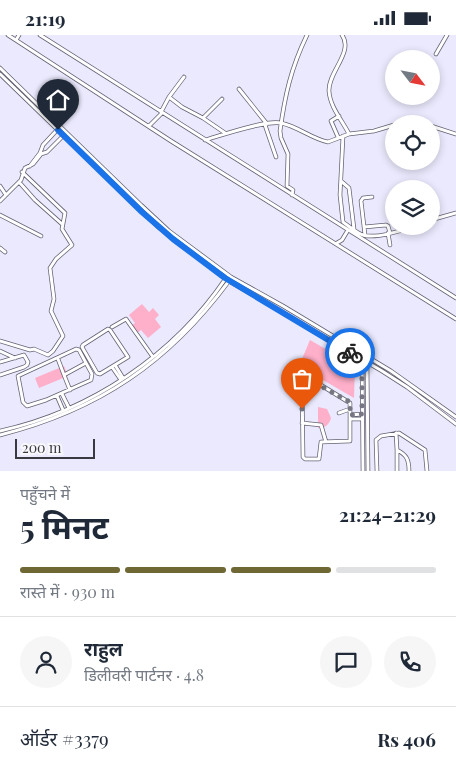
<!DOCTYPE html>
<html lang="hi">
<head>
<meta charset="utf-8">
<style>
  :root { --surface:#fff; --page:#f6f6f7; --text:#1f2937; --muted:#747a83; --line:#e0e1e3; --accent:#6f6734 }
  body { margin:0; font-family:"Playfair Display","Noto Sans Devanagari",serif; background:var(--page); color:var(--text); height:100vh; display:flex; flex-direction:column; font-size:19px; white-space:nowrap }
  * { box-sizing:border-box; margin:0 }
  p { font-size:16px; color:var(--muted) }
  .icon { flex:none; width:28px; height:28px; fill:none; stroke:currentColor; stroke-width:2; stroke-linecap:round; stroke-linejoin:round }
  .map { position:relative; height:436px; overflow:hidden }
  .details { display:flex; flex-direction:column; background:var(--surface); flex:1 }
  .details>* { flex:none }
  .needle { width:32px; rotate:122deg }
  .controls { position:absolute; left:385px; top:15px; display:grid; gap:10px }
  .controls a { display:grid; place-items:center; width:55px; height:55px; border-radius:50%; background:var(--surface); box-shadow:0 2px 8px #0003; font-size:25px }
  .scale { position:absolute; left:15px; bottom:12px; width:80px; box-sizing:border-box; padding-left:5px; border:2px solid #393941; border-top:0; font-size:14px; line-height:18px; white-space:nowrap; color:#393941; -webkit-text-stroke:4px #f8f8fc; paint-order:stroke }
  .pin { position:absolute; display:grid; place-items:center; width:42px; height:42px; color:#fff; margin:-51px -21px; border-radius:50% 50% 50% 0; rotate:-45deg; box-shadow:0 0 5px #0007 }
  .pin .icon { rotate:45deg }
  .courier { position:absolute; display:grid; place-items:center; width:50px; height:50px; margin:-25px; border:4px solid #1a73e8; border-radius:50%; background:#fff; color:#222; box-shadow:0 1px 6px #0007 }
  .overview em { font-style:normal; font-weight:700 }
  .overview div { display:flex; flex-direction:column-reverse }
  .overview { display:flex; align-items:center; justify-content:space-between; height:85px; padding:0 20px }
  h1 { font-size:32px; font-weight:700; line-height:38px }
  .bar { display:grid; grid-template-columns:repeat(4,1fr); gap:8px 5px; align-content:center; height:60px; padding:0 20px }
  .bar i { height:6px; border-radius:4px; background:var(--line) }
  .bar .selected { background:var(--accent) }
  .bar p { grid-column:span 4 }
  .line { display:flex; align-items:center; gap:12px; padding:0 20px; border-top:1px solid var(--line) }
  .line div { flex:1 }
  .round { display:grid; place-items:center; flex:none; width:52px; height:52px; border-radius:26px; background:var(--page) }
  .status { display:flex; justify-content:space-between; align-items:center; height:35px; padding:0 25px; background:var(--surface); direction:ltr }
  .status svg { height:14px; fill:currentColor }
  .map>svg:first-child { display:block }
  .green { fill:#feafca }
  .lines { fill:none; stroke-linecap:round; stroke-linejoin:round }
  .minor-casing { stroke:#636272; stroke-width:4.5 }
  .minor { stroke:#fff; stroke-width:3 }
  .done { stroke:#777783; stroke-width:5; stroke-dasharray:0 9 }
  .route { stroke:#1a73e8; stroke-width:6 }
</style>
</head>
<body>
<div class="status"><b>21:19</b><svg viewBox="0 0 49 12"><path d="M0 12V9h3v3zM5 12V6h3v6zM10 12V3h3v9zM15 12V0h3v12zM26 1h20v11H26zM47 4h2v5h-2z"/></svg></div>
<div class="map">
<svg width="456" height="436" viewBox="0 0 456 436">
  <rect width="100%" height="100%" fill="#eae9fd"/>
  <path class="green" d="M142 269 149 277 153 273 159 280 155 284 161 292 148 303 141 295 136 299 130 292 135 288 129 280Z
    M310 305 355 331 354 363 299 331Z
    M64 331 68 341 39 353 35 343Z
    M318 372 327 374 331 383C329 390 325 393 318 393Z"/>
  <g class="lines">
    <defs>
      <path id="minor" d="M8 0 171 106 456 284
        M40 0 456 263
        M342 0C354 17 328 37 329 56 330 72 342 85 349 99
        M16 5 19 0
        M436 19 447 0
        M0 33 141 170 169 196 231 242 283 271 391 336 456 382
        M0 39 158 192 225 243 230 245
        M239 54 267 89
        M169 62 182 72 203 83 225 98
        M161 77 169 62 184 42
        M203 83 222 64
        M399 89 405 87 421 89
        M265 90 276 122
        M149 91 162 78
        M431 91 456 99
        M343 101 340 160 343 187C349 191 356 198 363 200 375 204 402 196 414 191
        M338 102 331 86 339 81
        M205 105C222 100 265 85 281 88 297 91 312 104 328 107L349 99 374 96 394 90
        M30 131 40 118 43 110 57 95
        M341 146 349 153 354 194
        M19 147 35 165 62 189
        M0 151 6 160
        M292 160 293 155 287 151 288 119 281 103 280 96C285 60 291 33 307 0
        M0 166 21 145 25 133 33 129 41 119 47 117 63 101
        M0 180 41 201
        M431 185 456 178
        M364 192 386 190 388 191 390 198
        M388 198 390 210
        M365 200 361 166 363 163 372 162
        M337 208 342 205 348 195
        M0 213 5 217
        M112 292 126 284 153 322
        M108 294 110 295 128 322 100 339 97 338 82 312 83 310Z
        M0 306 30 315 34 314 48 320 53 316 63 301 51 276 54 264 50 233 56 224 72 210 62 194 65 178 22 137
        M76 314 79 315 92 339 91 345 46 365 27 371 23 367 18 341Z
        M0 316 15 323
        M58 324 64 340 86 328
        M362 324 363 436
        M0 327 24 320 28 327 27 330 24 332 0 340
        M367 327 368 436
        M115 330 123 343
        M112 332 121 345
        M64 340 70 355
        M304 343 311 344 350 368V406L321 407 319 424H305L303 422 302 345Z
        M62 359 69 373
        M57 361 63 375
        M339 378 350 374
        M350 380 362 379
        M350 384H362
        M302 388 321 390 326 407
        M0 396C91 376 174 320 226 243
        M396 398 397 415
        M0 400C99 375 169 327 229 246L382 336 407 352 456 389
        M377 436 376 405 381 401 399 398 425 415 427 436
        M397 436V415C407 420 409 425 409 436"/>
    </defs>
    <use href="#minor" class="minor-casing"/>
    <use href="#minor" class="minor"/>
  </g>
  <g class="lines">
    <path class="done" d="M302 374V345L306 343 350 367V380L362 379V325L350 318"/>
    <path class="route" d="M58 95 142 177 173 204 225 243 350 318"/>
  </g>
</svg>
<div class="controls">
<a><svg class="needle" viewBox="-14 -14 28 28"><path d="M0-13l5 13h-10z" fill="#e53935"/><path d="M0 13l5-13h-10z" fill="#747a83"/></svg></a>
<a><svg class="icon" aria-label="locate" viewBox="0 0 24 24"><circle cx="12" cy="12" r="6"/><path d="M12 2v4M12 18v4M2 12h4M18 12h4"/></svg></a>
<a><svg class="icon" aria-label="layers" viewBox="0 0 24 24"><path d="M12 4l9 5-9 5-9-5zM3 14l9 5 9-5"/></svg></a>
</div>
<div class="scale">200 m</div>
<div class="pin" style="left:302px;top:374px;background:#ea580c"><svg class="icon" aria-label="bag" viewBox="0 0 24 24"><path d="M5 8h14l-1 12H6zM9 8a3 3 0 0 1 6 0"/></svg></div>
<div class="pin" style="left:58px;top:95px;background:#1f2937"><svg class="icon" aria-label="home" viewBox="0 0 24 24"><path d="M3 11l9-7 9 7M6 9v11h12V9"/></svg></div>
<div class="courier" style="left:350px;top:318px"><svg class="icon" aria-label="bike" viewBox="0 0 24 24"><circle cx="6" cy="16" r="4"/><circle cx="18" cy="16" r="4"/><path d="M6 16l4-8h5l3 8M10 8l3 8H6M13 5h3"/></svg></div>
</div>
<section class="details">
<div class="overview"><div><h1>5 मिनट</h1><p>पहुँचने में</p></div><em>21:24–21:29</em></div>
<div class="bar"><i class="selected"></i><i class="selected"></i><i class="selected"></i><i></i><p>रास्ते में · 930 m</p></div>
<div class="line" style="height:90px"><a class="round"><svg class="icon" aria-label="person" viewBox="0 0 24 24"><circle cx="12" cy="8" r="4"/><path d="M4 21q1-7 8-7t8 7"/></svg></a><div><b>राहुल</b><p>डिलीवरी पार्टनर · 4.8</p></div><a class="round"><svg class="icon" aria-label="chat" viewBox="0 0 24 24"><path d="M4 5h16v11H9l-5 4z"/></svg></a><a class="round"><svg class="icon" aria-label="phone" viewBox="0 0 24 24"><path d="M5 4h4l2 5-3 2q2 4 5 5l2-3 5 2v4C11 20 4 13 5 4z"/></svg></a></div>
<div class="line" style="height:65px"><div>ऑर्डर #3379</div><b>Rs 406</b></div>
</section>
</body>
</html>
